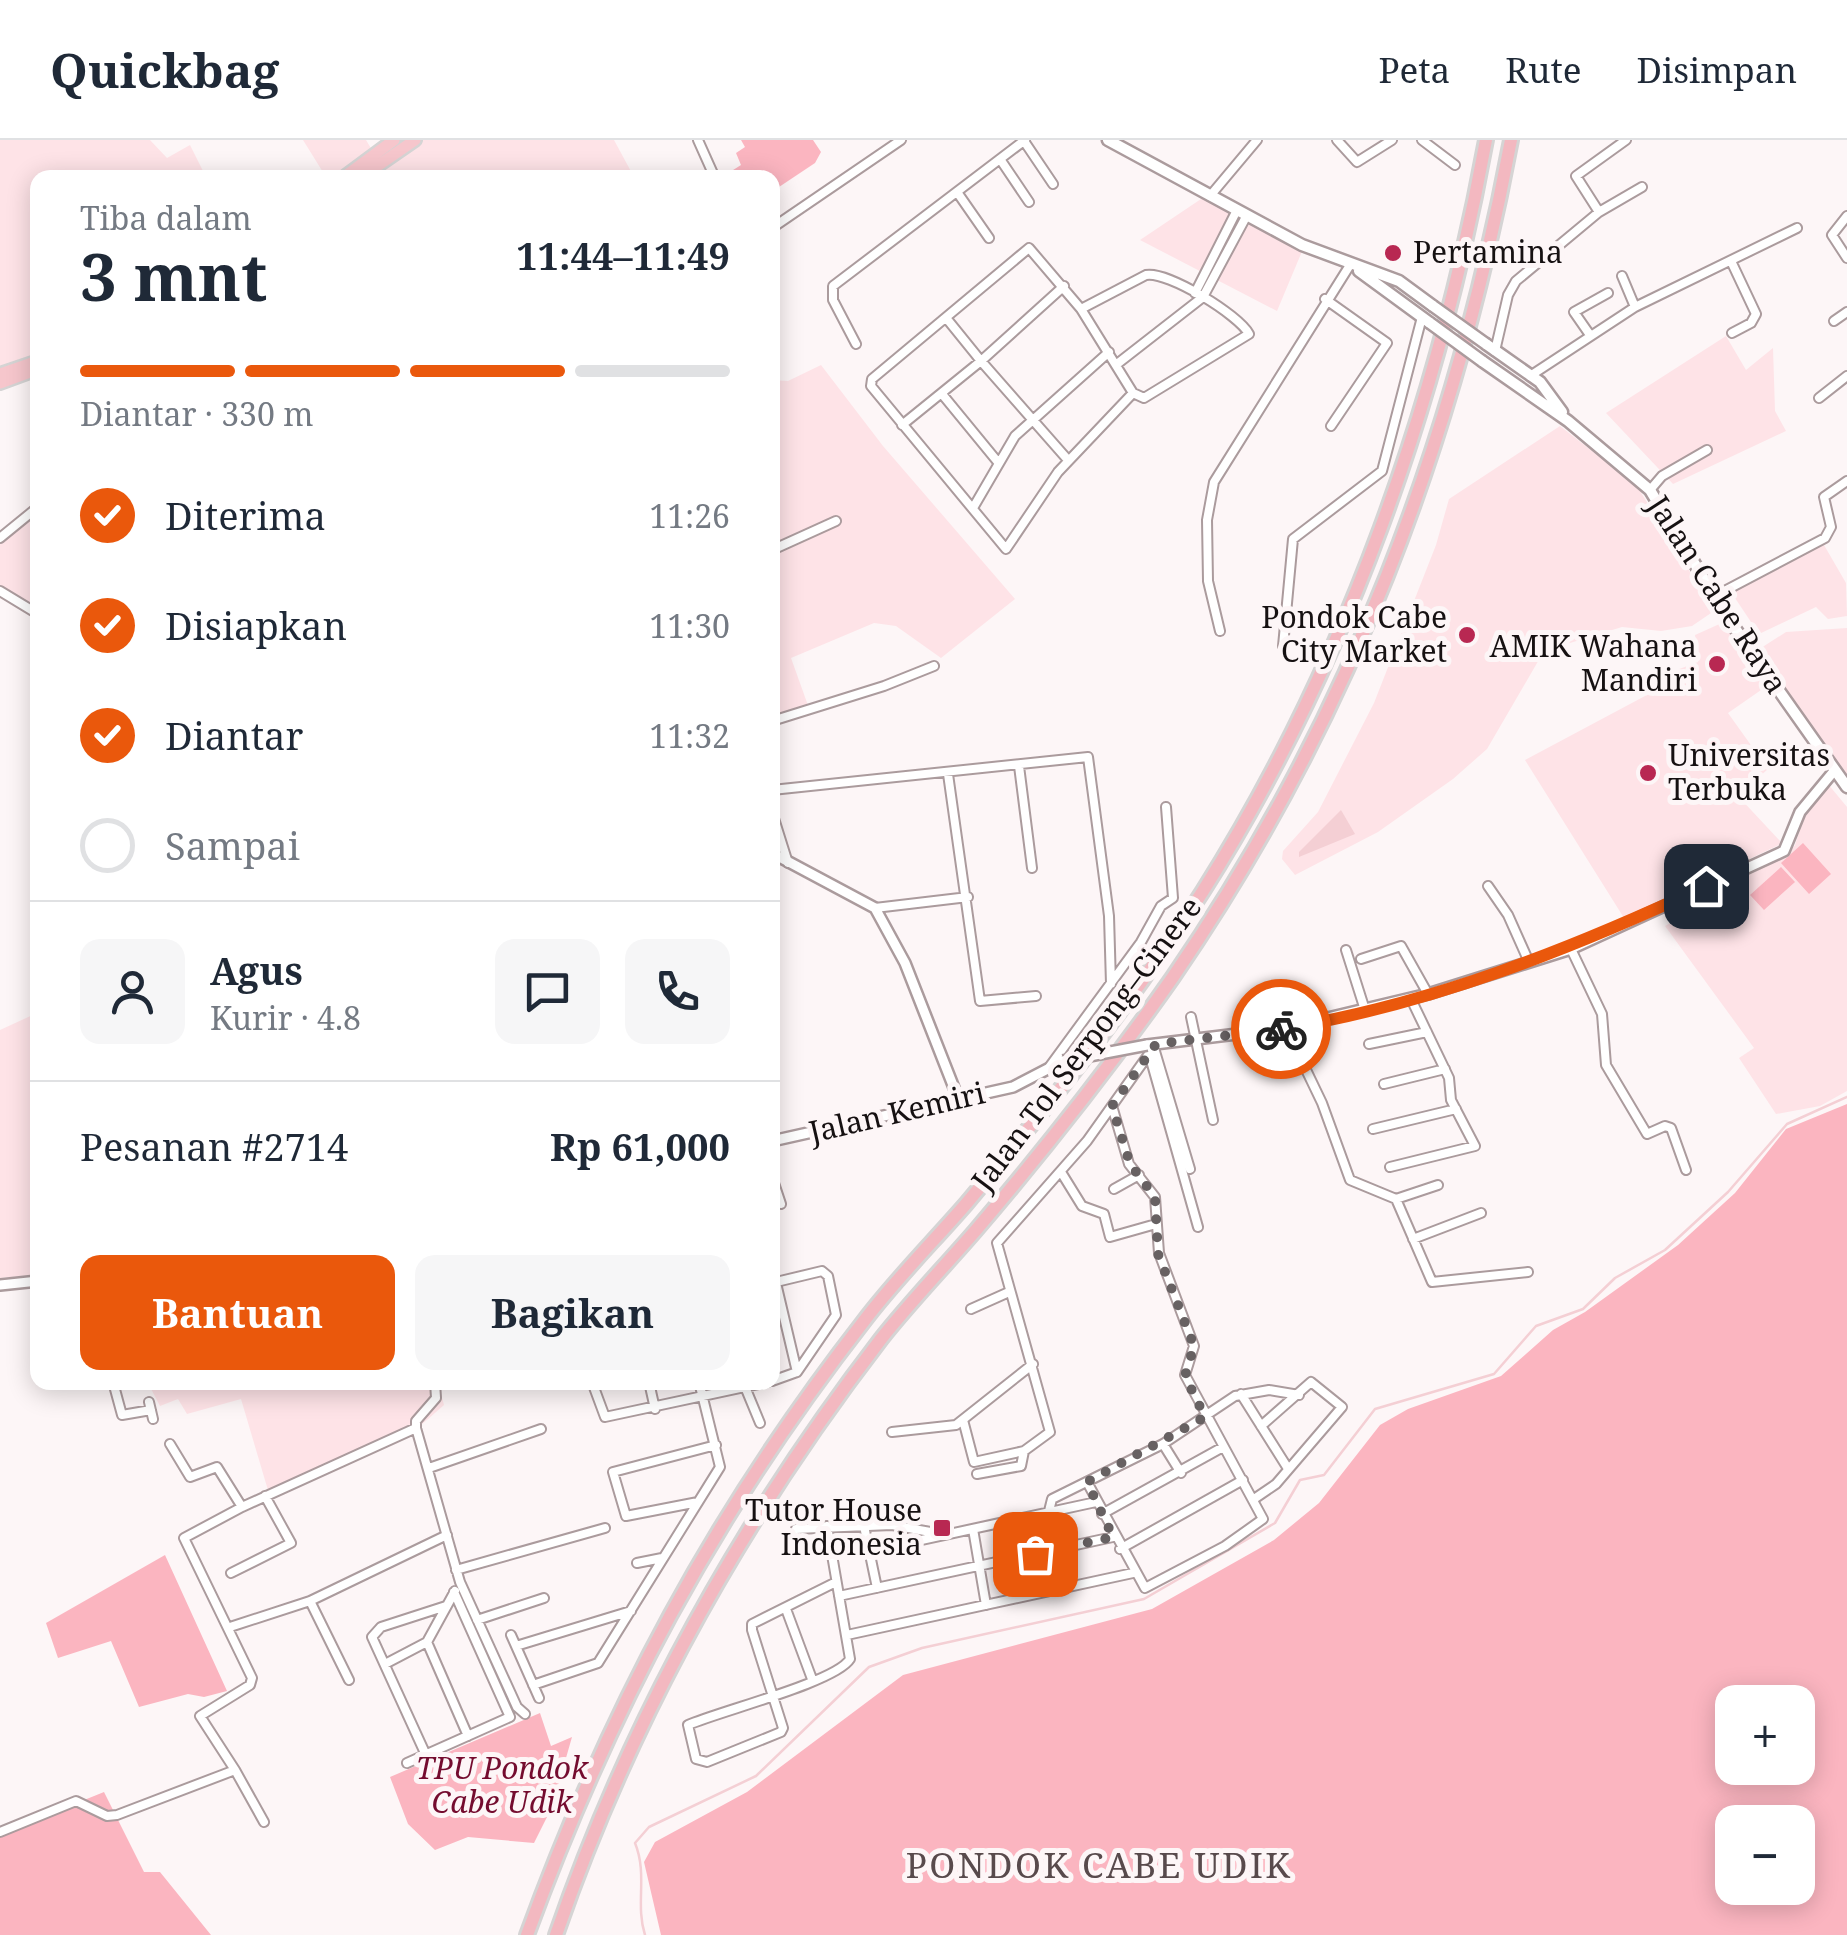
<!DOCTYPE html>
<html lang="id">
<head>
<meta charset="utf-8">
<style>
  :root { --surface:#fff; --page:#f6f6f7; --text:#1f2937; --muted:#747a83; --line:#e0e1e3; --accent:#ea580c }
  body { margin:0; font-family:"Noto Serif",serif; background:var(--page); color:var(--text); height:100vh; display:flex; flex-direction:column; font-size:38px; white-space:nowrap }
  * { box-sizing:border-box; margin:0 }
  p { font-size:32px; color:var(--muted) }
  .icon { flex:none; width:55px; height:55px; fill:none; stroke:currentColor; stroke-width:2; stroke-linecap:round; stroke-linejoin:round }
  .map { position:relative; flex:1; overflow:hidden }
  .drawer { position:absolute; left:30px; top:30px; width:750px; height:1220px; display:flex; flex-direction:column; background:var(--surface); border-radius:20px; box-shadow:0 5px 25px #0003 }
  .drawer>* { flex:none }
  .tools { position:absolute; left:1715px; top:1545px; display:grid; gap:20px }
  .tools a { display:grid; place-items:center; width:100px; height:100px; border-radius:20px; background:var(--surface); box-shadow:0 5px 25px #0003; font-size:50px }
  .pin { position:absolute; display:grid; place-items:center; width:85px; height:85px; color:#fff; margin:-42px; border-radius:20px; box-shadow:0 5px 15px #0006 }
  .courier { position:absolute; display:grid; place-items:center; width:100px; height:100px; margin:-50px; border:8px solid #ea580c; border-radius:50%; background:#fff; color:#222; box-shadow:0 2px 12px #0007 }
  .summary em { font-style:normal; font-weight:700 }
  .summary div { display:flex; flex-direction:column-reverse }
  .summary { display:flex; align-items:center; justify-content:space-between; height:170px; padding:0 50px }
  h1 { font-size:65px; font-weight:700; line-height:75px }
  .bar { display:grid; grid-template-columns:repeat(4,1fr); gap:15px 10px; align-content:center; height:120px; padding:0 50px }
  .bar i { height:12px; border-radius:8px; background:var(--line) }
  .bar .current { background:var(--accent) }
  .bar p { grid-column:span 4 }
  .line { display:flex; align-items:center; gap:25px; padding:0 50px; border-top:2px solid var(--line) }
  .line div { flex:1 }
  .round { display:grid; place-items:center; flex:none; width:105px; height:105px; border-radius:20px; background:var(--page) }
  ol { padding:0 50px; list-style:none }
  li { display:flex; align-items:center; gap:30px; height:110px }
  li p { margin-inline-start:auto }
  li .icon { padding:10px; border-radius:50%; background:var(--accent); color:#fff; stroke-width:4 }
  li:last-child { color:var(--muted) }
  li i { width:55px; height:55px; border:5px solid var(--line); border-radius:50% }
  .button { display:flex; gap:20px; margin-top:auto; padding:20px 50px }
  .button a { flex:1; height:115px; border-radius:20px; background:var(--accent); color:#fff; font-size:40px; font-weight:700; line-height:115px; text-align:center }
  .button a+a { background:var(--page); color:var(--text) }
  header { display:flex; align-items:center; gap:60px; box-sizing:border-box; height:140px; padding:0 50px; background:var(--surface); border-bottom:2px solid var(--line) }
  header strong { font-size:48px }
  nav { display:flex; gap:55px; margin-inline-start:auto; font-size:35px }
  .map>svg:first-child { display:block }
  .built { fill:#fee3e7 }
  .green { fill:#fbb5c0; fill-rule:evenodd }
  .water { fill:#f4cfd4 }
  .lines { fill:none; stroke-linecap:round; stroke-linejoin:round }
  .stream { stroke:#f4cfd4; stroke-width:2.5 }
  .minor-casing { stroke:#ab9b9d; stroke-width:12 }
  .tertiary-casing { stroke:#ab9b9d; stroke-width:14 }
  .secondary-casing { stroke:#ab9b9d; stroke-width:15 }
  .trunk-casing { stroke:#d5d4d4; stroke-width:16 }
  .motorway-casing { stroke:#d5d4d4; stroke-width:18 }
  .minor { stroke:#fff; stroke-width:8 }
  .tertiary { stroke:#fff; stroke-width:9 }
  .secondary { stroke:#fff; stroke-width:10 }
  .trunk { stroke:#f6c6cc; stroke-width:11 }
  .motorway { stroke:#f3b8c0; stroke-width:12 }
  .tertiary-bridge-casing { stroke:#ab9b9d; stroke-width:14; stroke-linecap:butt }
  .secondary-bridge-casing { stroke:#ab9b9d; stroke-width:15; stroke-linecap:butt }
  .tertiary-bridge { stroke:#fff; stroke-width:9 }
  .secondary-bridge { stroke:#fff; stroke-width:10 }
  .done { stroke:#676162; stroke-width:10; stroke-dasharray:0 18 }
  .route { stroke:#ea580c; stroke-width:12 }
  .poi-dot { fill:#b82852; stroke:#fdf6f7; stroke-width:4 }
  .labels { text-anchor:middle; stroke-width:10; stroke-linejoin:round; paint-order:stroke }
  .poi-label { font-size:30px; fill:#161112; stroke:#fdf6f7; text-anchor:end }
  .street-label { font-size:30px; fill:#161112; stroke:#fdf6f7 }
  .park-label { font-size:30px; font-style:italic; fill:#740c2f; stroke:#fdf6f7 }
  .quarter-label { font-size:35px; letter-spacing:2.5px; fill:#584a4c; stroke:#fdf6f7 }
</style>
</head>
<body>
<header>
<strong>Quickbag</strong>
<nav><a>Peta</a><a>Rute</a><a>Disimpan</a></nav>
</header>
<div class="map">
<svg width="1847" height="1795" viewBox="0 0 1847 1795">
  <rect width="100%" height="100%" fill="#fdf6f7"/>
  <path class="built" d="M0 0H150L167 18 190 5 206 37 38 38 37 218 0 229Z
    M303 0H366L375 15 398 0H614L634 37H326Z
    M1204 57 1303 109 1277 171 1140 100Z
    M1726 196 1746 230 1773 208 1775 271 1786 291 1673 344 1606 273Z
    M821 225 883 306 1015 459 941 518 896 486 874 483 791 518 810 571 772 584V240L788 241Z
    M1560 286 1637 346 1714 471 1692 486 1661 491 1622 487 1544 511 1487 609 1453 639 1378 692 1295 735 1282 719 1283 711 1318 672 1374 563 1436 405 1449 359Z
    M37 369V471L0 454V403Z
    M1824 405 1846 443 1847 476 1828 479 1816 467 1759 494 1729 449Z
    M1724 482 1747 517 1786 492 1847 488V637L1774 541 1728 573 1768 629 1738 656 1781 702 1779 705 1624 778 1525 620 1645 556 1642 543 1698 522 1695 495Z
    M1828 644 1847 667V951L1820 966 1776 974 1739 918 1754 908 1665 786 1676 780 1672 771 1785 717 1795 705 1805 674Z
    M37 873V1135L0 1138V890Z
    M148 1243H438L444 1265 411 1294 270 1357 241 1259 187 1274 178 1259 160 1266Z"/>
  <path class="green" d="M741 0H813L821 12 815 23 773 51 772 38 722 37 741 25 736 13 745 7Z
    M1803 703 1831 734 1809 754 1781 723Z
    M1781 727 1795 742 1764 770 1750 755Z
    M1847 964V1795H661L644 1722 655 1702 747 1652 903 1535 1152 1469 1274 1400 1319 1363 1380 1285 1408 1269 1501 1236 1553 1190 1585 1172 1678 1105 1735 1053 1786 989ZM1732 1562H1798V1628H1732ZM1732 1682H1798V1748H1732Z
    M165 1415 227 1551 204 1557 188 1554 139 1567 111 1501 58 1518 46 1483Z
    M540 1573 551 1606 572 1597 552 1667 534 1703 468 1697 435 1710 408 1684 390 1637Z
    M104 1652 144 1732H160L211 1795H0V1694Z"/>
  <path class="water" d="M1341 670 1355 694 1299 717V712Z"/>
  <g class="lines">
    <path class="stream" d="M645 1795C635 1764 648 1735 635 1703L649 1687 756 1636 869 1527 922 1508 1144 1459 1275 1383 1300 1340 1324 1335 1375 1269 1494 1234 1536 1186 1583 1169 1615 1138 1665 1110 1728 1052 1787 984 1847 957"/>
    <defs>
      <path id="minor" d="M698 0 715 38
        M1337 0 1357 22 1392 0
        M1422 0 1455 25
        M1024 1 1053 44
        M1000 19 1029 62
        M957 52 989 98
        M1210 56 1257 0
        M1599 72 1576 36 1626 0
        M1847 76 1832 95 1847 118
        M772 88 901 0
        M1731 121 1756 174 1751 183 1732 193
        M1622 136 1635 167
        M1195 153 1237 70
        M1325 159 1387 203 1331 286
        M1081 169 1146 135C1168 131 1239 175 1249 194L1144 258 1133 253 1081 169 1029 108 872 239 871 246 1006 409 1058 332 1133 253
        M947 179 981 221 1064 146
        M1834 181 1847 172
        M1590 195 1574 172 1608 153
        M856 204 833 160V146L1025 0
        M1495 211 1508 155 1516 141 1599 72 1642 47
        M1117 224 1203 157 1247 75
        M1530 236 1635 167 1797 88
        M942 254 997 321
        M1819 258 1847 236
        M902 285 981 221 1068 320
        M1650 350 1662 336 1707 310
        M973 368 1015 296 1109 212
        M0 398 38 367
        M772 410 836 381
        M0 451 38 474
        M1715 456 1825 398 1831 387 1824 357 1847 341
        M1220 491 1208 441 1207 380 1214 342 1350 125
        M1283 506 1293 399 1382 331 1422 177
        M772 581 884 546 934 526
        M1019 626 1032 728
        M948 634 980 861 1036 856
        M772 650 1088 617 1109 776 1111 844
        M772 672 788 723
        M1488 746 1508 775 1529 822
        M875 768 968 757
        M1571 809 1602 874 1606 925 1647 994 1665 986 1671 988 1686 1030
        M1346 810 1365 870
        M1361 819 1401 806 1428 854
        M1191 877 1213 980
        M1286 888 1322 963 1350 1040 1396 1059 1432 1142 1528 1132
        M1369 904 1427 892
        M1154 908 1190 1029
        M1150 917 1198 1087
        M1050 926 1141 802 1161 766 1173 758 1166 667
        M1384 944 1445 929
        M1373 989 1456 969
        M1390 1027 1475 1006 1451 960 1449 938 1411 859
        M1061 1032 1082 1066 1104 1074 1110 1097 1156 1084
        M772 1037 781 1064
        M1114 1049 1139 1035
        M1396 1059 1438 1045
        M1413 1099 1481 1073
        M772 1143 822 1131 828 1136 836 1175 797 1232
        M971 1169 1009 1152
        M772 1241 797 1232 776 1143
        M113 1242 122 1275 151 1270
        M435 1242 436 1258 416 1281V1288L460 1442 517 1567 525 1574
        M592 1242 605 1277 768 1242
        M649 1242 655 1269
        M743 1242 760 1283
        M1241 1254 1287 1327
        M149 1262 153 1279
        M963 1280 974 1322 1024 1311 1050 1292 997 1103 1087 1001 1156 904
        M892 1292 956 1285 1033 1224
        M170 1304 190 1337 217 1327 242 1367
        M1163 1304 1181 1333
        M429 1328 541 1289
        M977 1334 1021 1326 1024 1311
        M1087 1342 1145 1448 1225 1406 1263 1379 1185 1235 1194 1206 1159 1113 1155 1057 1129 1024 1112 966
        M1254 1359 1276 1344 1342 1267 1311 1242 1261 1286
        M698 1362 626 1376 613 1332 716 1305
        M1049 1371 1052 1359 1163 1304 1235 1256 1269 1250 1299 1255
        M1102 1374 1223 1307
        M827 1386 850 1519C836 1542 720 1571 688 1585L696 1619 707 1622 781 1592 783 1588 752 1490V1484L836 1442
        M864 1386 877 1448
        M796 1389 892 1385 936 1393
        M973 1389 986 1465
        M1120 1409 1243 1340
        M871 1411 1096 1362
        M637 1423 662 1418
        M456 1430 605 1388
        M231 1433 291 1403 265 1356
        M455 1451 427 1502 468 1596
        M839 1456 1113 1397
        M310 1461 349 1540
        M786 1469 812 1539
        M477 1480 544 1458
        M230 1487 310 1461 447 1395
        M511 1495 539 1558
        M847 1495 1133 1433
        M516 1506 631 1471
        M385 1524 427 1502
        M533 1545 598 1523 720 1327 699 1242
        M425 1613 372 1497 381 1487 446 1466
        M407 1623 510 1577 454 1452
        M235 1630 264 1682
        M0 1692 76 1661 107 1676 117 1675 235 1630 200 1576 250 1545 252 1538 184 1398 242 1367 416 1288"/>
      <path id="tertiary" d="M772 713 875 768 905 823 958 958
        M1147 905 1286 888 1428 854 1571 809 1784 711 1800 672 1834 631
        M772 1001 1013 947 1063 921
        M0 1145 38 1141"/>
      <path id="secondary" d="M1108 0 1302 105 1399 141 1433 166
        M1359 131 1430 183
        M1486 204 1540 242 1562 272
        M1482 221 1568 281 1650 350 1727 477 1847 647"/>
      <path id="trunk" d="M343 38 394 0
        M360 38 415 0
        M0 234 38 221
        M0 243 38 229"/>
      <path id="motorway" d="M527 1795C610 1568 715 1372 864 1181 895 1140 932 1103 966 1064 1050 964 1133 861 1203 751 1347 523 1438 263 1486 0
        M556 1795C631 1578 741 1381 881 1199 911 1161 945 1126 976 1090 1045 1009 1112 924 1173 837 1349 581 1454 304 1511 0"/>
    </defs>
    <use href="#minor" class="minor-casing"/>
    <use href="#tertiary" class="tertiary-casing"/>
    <use href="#secondary" class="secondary-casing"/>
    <use href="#trunk" class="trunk-casing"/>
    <use href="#motorway" class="motorway-casing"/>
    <use href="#minor" class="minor"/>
    <use href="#tertiary" class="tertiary"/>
    <use href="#secondary" class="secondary"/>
    <use href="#trunk" class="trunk"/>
    <use href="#motorway" class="motorway"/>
    <defs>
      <path id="tertiary-bridge" d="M1063 921 1147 905"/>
      <path id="secondary-bridge" d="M1433 166 1486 204
        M1430 183 1482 221"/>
    </defs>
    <use href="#tertiary-bridge" class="tertiary-bridge-casing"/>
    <use href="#secondary-bridge" class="secondary-bridge-casing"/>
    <use href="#tertiary-bridge" class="tertiary-bridge"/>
    <use href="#secondary-bridge" class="secondary-bridge"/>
  </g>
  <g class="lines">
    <path class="done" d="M1035 1414 1113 1397 1087 1342 1205 1277 1185 1236 1194 1206 1158 1114 1155 1057 1130 1024 1112 966 1156 904 1281 889"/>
    <path class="route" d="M1281 889C1430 865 1571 809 1706 746"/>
  </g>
  <g class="poi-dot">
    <circle cx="1393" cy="113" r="10"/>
    <circle cx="1467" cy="495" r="10"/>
    <circle cx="1717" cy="524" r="10"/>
    <circle cx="1648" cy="633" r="10"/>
    <rect x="932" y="1378" width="20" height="20" rx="5"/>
  </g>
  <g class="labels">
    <g class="poi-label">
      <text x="1413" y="123" text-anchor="start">Pertamina</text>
      <text x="1447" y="488">Pondok Cabe<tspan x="1447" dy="34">City Market</tspan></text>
      <text x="1697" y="517">AMIK Wahana<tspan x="1697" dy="34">Mandiri</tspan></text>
      <text x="1668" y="626" text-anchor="start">Universitas<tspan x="1668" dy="34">Terbuka</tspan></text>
      <text x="922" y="1381">Tutor House<tspan x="922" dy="34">Indonesia</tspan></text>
    </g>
    <g class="street-label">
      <text transform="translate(1717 455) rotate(57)" y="10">Jalan Cabe Raya</text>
      <text transform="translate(1087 904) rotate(-53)" y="10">Jalan Tol Serpong–Cinere</text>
      <text transform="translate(897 973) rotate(-13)" y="10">Jalan Kemiri</text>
    </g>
    <g class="park-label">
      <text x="502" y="1639">TPU Pondok<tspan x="502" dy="34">Cabe Udik</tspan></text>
    </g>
    <g class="quarter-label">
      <text x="1099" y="1738">PONDOK CABE UDIK</text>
    </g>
  </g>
</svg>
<div class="tools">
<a>+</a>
<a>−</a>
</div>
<div class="pin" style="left:1035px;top:1414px;background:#ea580c"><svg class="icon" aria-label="bag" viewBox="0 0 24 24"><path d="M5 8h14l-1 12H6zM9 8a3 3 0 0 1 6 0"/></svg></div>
<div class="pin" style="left:1706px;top:746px;background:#1f2937"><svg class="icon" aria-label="home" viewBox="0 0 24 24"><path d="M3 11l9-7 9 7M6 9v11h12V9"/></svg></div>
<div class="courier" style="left:1281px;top:889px"><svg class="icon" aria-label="bike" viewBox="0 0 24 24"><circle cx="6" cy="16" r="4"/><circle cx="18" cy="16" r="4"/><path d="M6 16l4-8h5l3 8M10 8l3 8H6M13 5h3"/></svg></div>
<section class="drawer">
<div class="summary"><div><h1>3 mnt</h1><p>Tiba dalam</p></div><em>11:44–11:49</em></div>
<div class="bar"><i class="current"></i><i class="current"></i><i class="current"></i><i></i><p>Diantar · 330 m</p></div>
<ol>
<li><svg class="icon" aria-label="check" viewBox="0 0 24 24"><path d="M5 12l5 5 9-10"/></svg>Diterima<p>11:26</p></li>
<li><svg class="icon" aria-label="check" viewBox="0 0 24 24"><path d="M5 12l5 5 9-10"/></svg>Disiapkan<p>11:30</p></li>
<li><svg class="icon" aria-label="check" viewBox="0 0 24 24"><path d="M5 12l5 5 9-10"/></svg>Diantar<p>11:32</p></li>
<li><i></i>Sampai</li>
</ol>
<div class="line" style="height:180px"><a class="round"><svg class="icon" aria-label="person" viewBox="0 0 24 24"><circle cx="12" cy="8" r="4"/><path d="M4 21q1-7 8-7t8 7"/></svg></a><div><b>Agus</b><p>Kurir · 4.8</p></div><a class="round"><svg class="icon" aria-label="chat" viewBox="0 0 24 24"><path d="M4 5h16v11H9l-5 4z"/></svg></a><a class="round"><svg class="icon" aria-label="phone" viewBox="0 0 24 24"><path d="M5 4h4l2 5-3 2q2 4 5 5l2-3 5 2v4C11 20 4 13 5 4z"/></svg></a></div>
<div class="line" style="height:130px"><div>Pesanan #2714</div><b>Rp 61,000</b></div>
<div class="button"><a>Bantuan</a><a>Bagikan</a></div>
</section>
</div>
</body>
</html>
